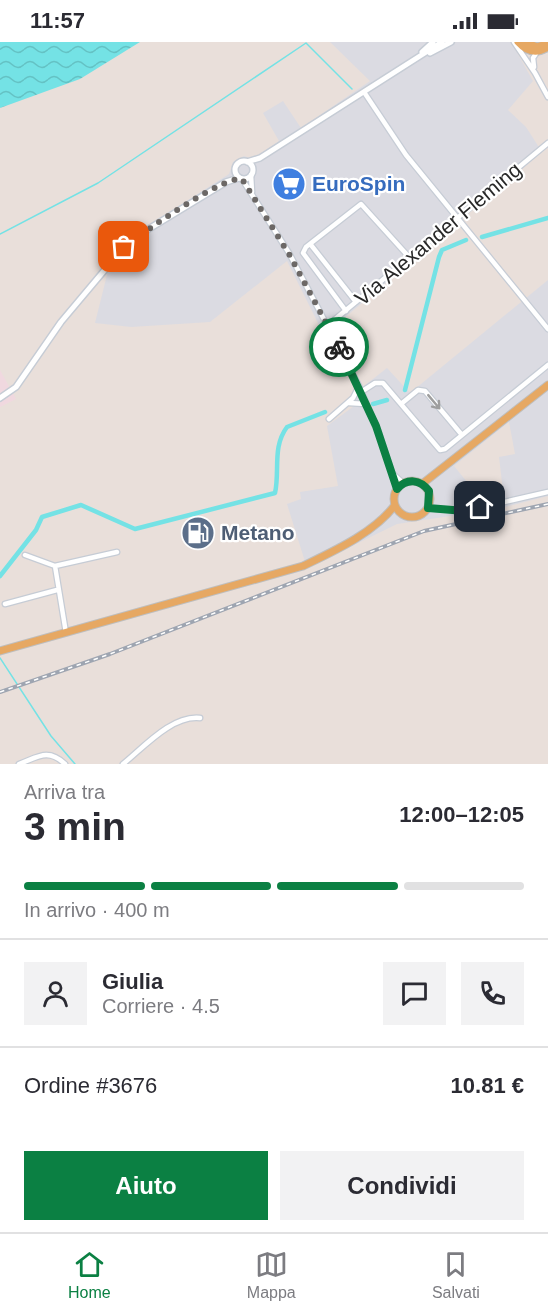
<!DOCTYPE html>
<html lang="it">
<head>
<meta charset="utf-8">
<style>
  :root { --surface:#fff; --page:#f2f2f3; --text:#2b2b33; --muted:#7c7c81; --line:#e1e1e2; --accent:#0b8043 }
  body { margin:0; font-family:Arial,sans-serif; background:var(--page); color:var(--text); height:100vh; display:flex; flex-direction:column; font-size:22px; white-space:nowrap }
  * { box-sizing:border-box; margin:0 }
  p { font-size:20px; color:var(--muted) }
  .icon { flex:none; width:33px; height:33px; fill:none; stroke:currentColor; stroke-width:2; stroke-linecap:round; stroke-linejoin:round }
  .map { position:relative; height:722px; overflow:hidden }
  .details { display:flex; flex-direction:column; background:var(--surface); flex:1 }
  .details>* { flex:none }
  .pin { position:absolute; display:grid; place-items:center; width:51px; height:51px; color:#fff; margin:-26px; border-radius:12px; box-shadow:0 3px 9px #0006 }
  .courier { position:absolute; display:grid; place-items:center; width:60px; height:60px; margin:-30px; border:4px solid #0b8043; border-radius:50%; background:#fff; color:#222; box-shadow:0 2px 8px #0007 }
  .head em { font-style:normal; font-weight:700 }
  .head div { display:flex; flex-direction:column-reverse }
  .head { display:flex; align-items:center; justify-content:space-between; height:102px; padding:0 24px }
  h1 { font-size:39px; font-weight:700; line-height:45px }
  .bar { display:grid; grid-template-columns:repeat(4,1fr); gap:9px 6px; align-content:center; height:72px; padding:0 24px }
  .bar i { height:8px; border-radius:4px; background:var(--line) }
  .bar .current { background:var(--accent) }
  .bar p { grid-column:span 4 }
  .line { display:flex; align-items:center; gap:15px; padding:0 24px; border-top:2px solid var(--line) }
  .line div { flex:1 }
  .round { display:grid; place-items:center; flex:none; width:63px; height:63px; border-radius:0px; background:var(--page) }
  .button { display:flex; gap:12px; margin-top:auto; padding:12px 24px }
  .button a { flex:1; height:69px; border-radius:0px; background:var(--accent); color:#fff; font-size:24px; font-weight:700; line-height:69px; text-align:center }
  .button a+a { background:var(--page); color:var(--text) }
  .status { display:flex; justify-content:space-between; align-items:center; height:42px; padding:0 30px; background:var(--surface); direction:ltr }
  .status svg { height:16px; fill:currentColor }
  .tab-bar { display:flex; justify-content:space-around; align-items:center; height:84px; border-top:2px solid var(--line); background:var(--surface); font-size:16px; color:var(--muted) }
  .tab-bar a { display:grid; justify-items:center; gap:3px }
  .tab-bar .current { color:var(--accent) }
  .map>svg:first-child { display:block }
  .industrial { fill:#dbdbe2 }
  .medical { fill:#f0d8df }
  .water { fill:url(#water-waves) }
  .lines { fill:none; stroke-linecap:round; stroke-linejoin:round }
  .stream { stroke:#74e2e5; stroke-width:1.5 }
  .canal { stroke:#74e2e5; stroke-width:4.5 }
  .minor-casing { stroke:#c6ccd5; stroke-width:7 }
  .tertiary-casing { stroke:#c6ccd5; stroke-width:8 }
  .primary-casing { stroke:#bebebe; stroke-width:9 }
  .minor { stroke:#fff; stroke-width:4.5 }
  .tertiary { stroke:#fff; stroke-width:5 }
  .primary { stroke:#e6a863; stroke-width:7 }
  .rail-casing { stroke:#9ea5b1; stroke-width:4 }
  .rail { stroke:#fff; stroke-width:1.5; stroke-dasharray:4.5; stroke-linecap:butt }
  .oneway { stroke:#9e9e9e }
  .done { stroke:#6c6866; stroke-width:6; stroke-dasharray:0 10.8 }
  .route { stroke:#0b8043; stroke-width:8 }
  .labels { text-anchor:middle; stroke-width:4.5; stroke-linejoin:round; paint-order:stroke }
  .shop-label { font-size:21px; font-weight:bold; fill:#366cbe; stroke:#fff; text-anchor:start }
  .street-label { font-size:21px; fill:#282828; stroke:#fff }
  .service-label { font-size:21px; font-weight:bold; fill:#4e5e75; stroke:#fff; text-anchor:start }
</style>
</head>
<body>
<div class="status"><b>11:57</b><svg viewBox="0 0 49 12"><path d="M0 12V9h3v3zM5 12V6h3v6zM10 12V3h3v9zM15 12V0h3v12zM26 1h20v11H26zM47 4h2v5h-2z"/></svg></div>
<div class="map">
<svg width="548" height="722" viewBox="0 0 548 722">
  <defs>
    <pattern id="water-waves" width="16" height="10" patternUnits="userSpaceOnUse" patternTransform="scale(1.5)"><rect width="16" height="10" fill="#74e2e5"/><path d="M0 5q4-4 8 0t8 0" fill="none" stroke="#64c2c4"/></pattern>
  </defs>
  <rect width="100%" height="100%" fill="#e9dfda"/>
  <path class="industrial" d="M330 0H511L533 39 508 68 526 85 542 110 324 293 287 219 210 280 131 285 95 281 111 217 122 204 140 189 229 132 233 120 244 114 253 117 279 99 263 71 283 59 301 86 370 39Z
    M548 238V454L505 465 499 415 515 412 509 380 454 424 490 468 397 482 307 526 287 462 301 457 300 450 338 444 327 384 354 364 355 351 387 326 410 351Z"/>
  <path class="medical" d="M0 328 16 357 0 365Z"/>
  <path class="water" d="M0 0H140L80 37 0 66Z"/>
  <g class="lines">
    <path class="stream" d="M0 192 98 141 306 1 352 47
      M0 616 51 694 75 722"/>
    <path class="canal" d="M482 195 548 176
      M405 348 439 215 442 208 466 198
      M373 362 387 358
      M0 534 36 488 42 475 81 463 135 487 275 451C280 429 272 405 287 385L325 370"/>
    <defs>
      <path id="minor" d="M514 0 535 31 548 55
        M534 25 533 16 537 10
        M364 50 406 113 548 287
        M251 133 252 150
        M242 137 289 211 358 342 379 391 397 447
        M311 203 356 260
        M346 269 303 211 306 205 361 162 409 215
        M328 283 548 101
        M361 350 375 341H383L440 408 445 407 548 323
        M349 361 366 362
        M401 362 418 348 425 349 462 393
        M329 377 353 356 359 344
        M392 431 403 441
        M428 466 465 469 548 450
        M25 513 55 524 117 510
        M55 524 66 591
        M5 562 57 548
        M19 722C38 715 48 706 65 722
        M123 722C144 705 172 673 200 676"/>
      <path id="tertiary" d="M422 10 433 0
        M430 11 451 0
        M235 128a9 9 0 1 1 18 0a9 9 0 1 1-18 0Z
        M247 120 260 116 442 0
        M0 356 16 345 61 280 124 205 147 188 226 140 239 136"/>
      <path id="primary" d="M518 0C527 10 537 12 548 5
        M525 0 537 5 546 2
        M394 457a18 18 0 1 1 36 0a18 18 0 1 1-36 0Z
        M422 442 548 343
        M0 609 303 524C334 509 374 491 395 463"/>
    </defs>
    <use href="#minor" class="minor-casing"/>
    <use href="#tertiary" class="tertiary-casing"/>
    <use href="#primary" class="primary-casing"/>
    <use href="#minor" class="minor"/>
    <use href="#tertiary" class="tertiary"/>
    <use href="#primary" class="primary"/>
    <defs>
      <path id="rail" d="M0 650 110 612 424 489 548 462"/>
    </defs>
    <use href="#rail" class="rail-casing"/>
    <use href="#rail" class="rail"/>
  </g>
  <defs><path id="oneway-shaft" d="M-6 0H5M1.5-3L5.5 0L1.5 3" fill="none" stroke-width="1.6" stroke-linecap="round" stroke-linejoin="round" transform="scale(1.5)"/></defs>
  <use class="oneway" href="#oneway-shaft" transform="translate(434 360) rotate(50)"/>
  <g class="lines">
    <path class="done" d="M124 205C144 190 222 134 242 137L289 212 339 305"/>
    <path class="route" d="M339 305 376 384 397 447C407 436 420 437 429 449L428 466 465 469 480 465"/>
  </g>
  <defs>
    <symbol id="supermarket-disc" viewBox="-11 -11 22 22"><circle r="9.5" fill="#3f7fe0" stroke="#fff"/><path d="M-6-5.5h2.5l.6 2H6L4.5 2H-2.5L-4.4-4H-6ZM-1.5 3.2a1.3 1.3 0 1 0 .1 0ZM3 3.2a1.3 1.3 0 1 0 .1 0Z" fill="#fff"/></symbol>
    <symbol id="fuel-disc" viewBox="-11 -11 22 22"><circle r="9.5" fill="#5c6f8a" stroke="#fff"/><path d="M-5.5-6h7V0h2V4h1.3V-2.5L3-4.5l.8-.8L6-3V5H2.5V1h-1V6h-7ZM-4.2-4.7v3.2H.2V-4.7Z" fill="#fff"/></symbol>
  </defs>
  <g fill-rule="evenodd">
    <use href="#supermarket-disc" x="270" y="123" width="38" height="38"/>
    <use href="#fuel-disc" x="179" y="472" width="38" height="38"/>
  </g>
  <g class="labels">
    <g class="shop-label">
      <text x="312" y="149">EuroSpin</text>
    </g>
    <g class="street-label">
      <text transform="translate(438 192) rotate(-40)" y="7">Via Alexander Fleming</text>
    </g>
    <g class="service-label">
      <text x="221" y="498">Metano</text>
    </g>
  </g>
</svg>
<div class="pin" style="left:124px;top:205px;background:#ea580c"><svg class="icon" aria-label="bag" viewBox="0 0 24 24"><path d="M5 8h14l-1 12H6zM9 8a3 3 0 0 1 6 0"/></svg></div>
<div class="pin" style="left:480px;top:465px;background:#1f2937"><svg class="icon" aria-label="home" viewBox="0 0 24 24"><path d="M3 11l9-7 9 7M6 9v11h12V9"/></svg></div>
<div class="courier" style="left:339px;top:305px"><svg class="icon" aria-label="bike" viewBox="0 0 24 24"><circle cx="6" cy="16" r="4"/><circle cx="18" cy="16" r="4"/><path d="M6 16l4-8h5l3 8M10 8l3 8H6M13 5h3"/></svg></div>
</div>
<section class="details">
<div class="head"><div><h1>3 min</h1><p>Arriva tra</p></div><em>12:00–12:05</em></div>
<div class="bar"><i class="current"></i><i class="current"></i><i class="current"></i><i></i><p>In arrivo · 400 m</p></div>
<div class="line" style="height:108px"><a class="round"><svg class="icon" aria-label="person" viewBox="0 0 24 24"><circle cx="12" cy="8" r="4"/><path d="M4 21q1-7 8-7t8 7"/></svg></a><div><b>Giulia</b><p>Corriere · 4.5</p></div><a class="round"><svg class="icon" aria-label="chat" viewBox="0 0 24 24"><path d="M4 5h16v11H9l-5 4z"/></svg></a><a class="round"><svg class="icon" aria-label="phone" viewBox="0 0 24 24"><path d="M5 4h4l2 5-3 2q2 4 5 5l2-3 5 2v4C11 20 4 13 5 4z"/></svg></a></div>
<div class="line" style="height:78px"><div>Ordine #3676</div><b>10.81 €</b></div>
<div class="button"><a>Aiuto</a><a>Condividi</a></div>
</section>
<nav class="tab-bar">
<a class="current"><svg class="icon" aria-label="home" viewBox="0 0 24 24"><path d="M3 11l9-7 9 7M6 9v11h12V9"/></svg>Home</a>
<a><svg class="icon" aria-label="map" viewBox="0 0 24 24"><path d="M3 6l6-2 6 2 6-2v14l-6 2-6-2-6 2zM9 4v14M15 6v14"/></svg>Mappa</a>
<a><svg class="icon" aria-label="saved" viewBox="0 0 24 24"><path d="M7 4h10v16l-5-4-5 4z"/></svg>Salvati</a>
</nav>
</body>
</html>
